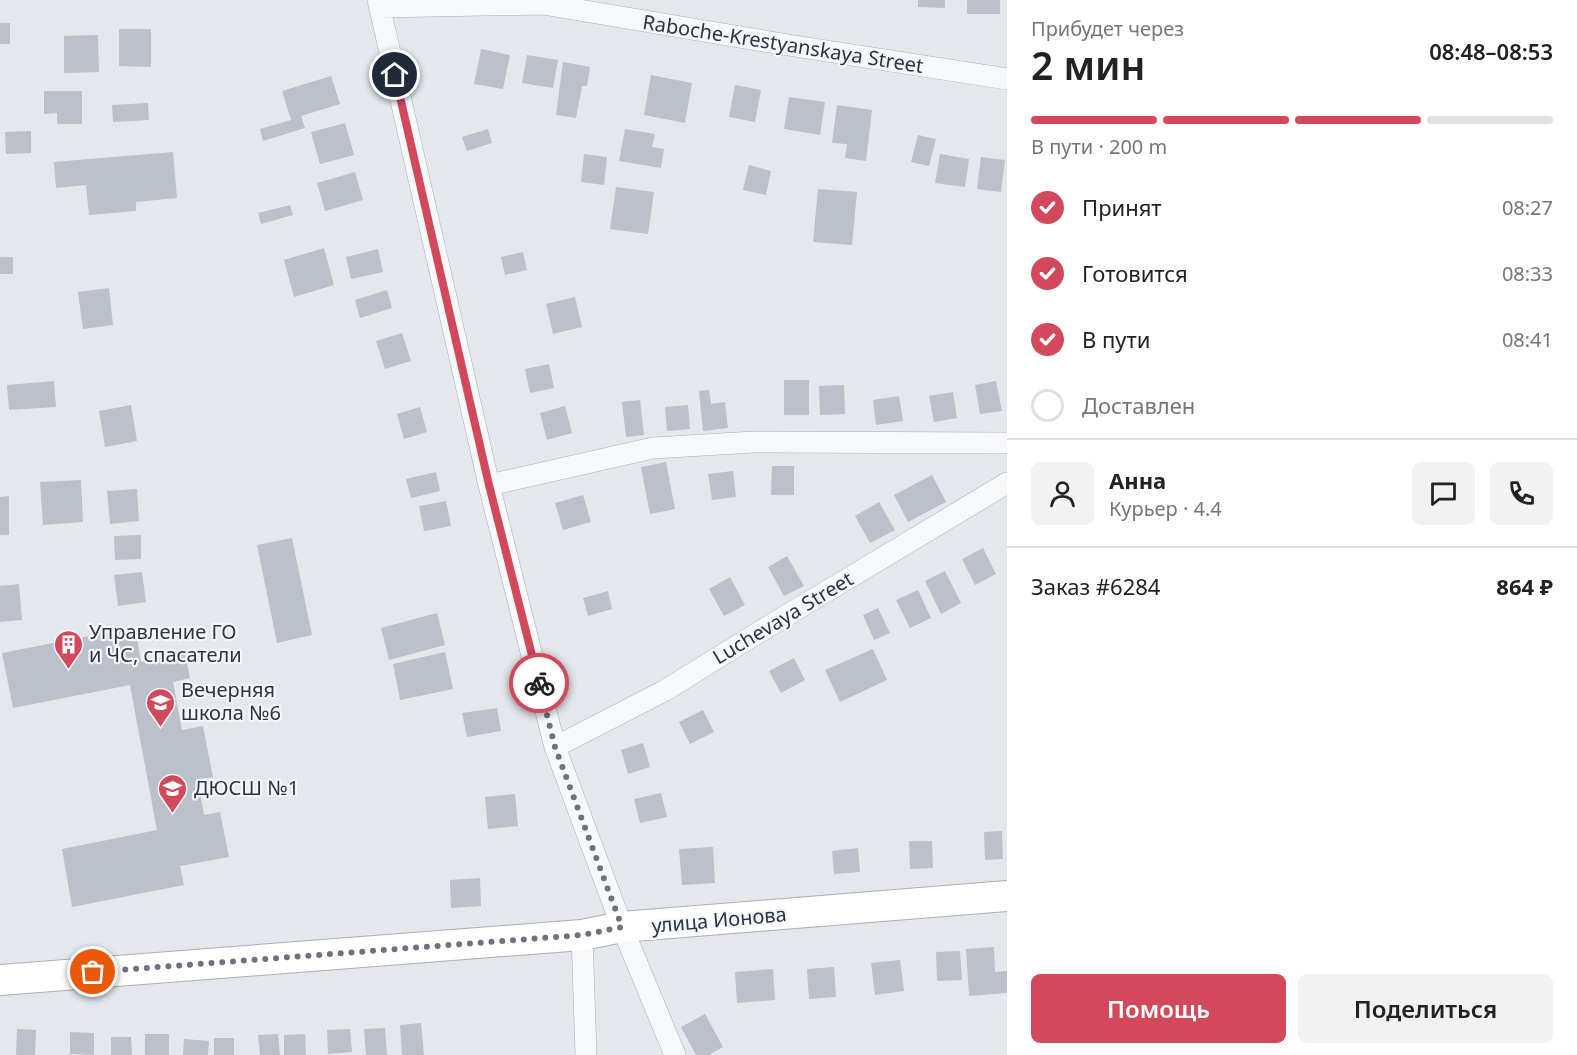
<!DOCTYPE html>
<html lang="ru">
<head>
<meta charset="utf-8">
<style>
  :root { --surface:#fff; --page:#f2f2f2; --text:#222; --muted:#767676; --line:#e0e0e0; --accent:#d1495b }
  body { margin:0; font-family:"Noto Sans",sans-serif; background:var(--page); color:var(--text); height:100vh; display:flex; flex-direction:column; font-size:22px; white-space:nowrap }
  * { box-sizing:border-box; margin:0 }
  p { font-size:20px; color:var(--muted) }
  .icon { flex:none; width:33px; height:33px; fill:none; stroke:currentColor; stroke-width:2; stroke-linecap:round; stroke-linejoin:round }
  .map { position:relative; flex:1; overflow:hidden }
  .drawer { display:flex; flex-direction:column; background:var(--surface); width:570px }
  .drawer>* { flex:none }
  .pin { position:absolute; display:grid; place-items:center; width:51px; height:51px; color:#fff; margin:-26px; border:3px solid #fff; border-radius:50%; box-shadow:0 2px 6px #0007 }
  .courier { position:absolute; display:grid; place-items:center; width:60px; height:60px; margin:-30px; border:4px solid #d1495b; border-radius:50%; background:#fff; color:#222; box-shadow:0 2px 8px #0007 }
  .headline em { font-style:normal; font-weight:600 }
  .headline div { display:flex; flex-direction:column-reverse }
  .headline { display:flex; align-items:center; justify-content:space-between; height:102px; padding:0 24px }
  h1 { font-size:39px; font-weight:600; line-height:45px }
  .bar { display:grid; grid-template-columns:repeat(4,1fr); gap:9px 6px; align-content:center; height:72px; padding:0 24px }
  .bar i { height:8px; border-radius:4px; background:var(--line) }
  .bar .active { background:var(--accent) }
  .bar p { grid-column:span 4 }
  .line { display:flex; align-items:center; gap:15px; padding:0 24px; border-top:2px solid var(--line) }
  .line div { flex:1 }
  .round { display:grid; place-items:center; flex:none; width:63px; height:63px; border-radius:9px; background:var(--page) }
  ol { padding:0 24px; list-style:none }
  li { display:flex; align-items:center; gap:18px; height:66px }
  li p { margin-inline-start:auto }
  li .icon { padding:6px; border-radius:50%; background:var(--accent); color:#fff; stroke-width:4 }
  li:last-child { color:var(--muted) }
  li i { width:33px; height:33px; border:3px solid var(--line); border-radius:50% }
  .button { display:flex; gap:12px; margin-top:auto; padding:12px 24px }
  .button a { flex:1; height:69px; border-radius:9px; background:var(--accent); color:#fff; font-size:24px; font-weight:600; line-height:69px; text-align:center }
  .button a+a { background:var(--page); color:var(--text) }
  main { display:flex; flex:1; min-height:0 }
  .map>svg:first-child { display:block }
  .building { fill:#bbc0ca }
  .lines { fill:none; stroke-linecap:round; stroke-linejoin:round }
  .street-casing { stroke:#a9aeb7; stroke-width:22 }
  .secondary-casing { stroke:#a9aeb7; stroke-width:32 }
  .street { stroke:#f7f8fa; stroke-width:21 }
  .secondary { stroke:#fff; stroke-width:30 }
  .done { stroke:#6c737f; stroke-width:6; stroke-dasharray:0 10.8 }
  .route { stroke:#d1495b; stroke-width:8 }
  .labels { text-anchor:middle; stroke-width:4.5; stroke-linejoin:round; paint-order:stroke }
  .street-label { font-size:20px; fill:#2b3445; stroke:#f4f6f9 }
  .poi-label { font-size:20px; fill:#2b3445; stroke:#f4f6f9; text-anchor:start }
</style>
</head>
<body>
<main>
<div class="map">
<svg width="1007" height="1055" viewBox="0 0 1007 1055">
  <rect width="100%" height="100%" fill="#e4e7ec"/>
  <path class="building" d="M918 0H945V8L918 7Z
    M967 0H1000V14H967Z
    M0 23H10V44H0Z
    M119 29H151V67L119 66Z
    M98 35 99 72 64 73V36Z
    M481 49 510 55 503 89 474 84Z
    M527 55 558 60 553 88 522 83Z
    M563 62 590 67 587 86H582L576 118 556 115Z
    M651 75 692 83 685 123 644 115Z
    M331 76 340 104 301 116 305 128 263 141 260 129 291 120 282 91Z
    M735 85 761 90 755 122 729 117Z
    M44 91H82V124H57V113L44 114Z
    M789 97 825 102 820 135 784 129Z
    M148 103 149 120 113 122 112 105Z
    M837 105 872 110 866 161 845 158 847 144 832 143Z
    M345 123 354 155 320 164 311 132Z
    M488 129 492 143 467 151 462 137Z
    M625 129 655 134 652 147 664 149 661 168 619 161Z
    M31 131V153L6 154 5 132Z
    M918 135 936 139 929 166 911 162Z
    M173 152 177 198 136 202V211L89 215 86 185 56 188 54 162Z
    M584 154 607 157 604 185 581 182Z
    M940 154 969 159 965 187 935 183Z
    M981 157 1005 160 1001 192 977 189Z
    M749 165 771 171 766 195 743 190Z
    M355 172 363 200 325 211 317 183Z
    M616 187 654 192 648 234 610 229Z
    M818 189 857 192 852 245 813 242Z
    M290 205 293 215 261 224 258 213Z
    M324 248 334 285 294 297 284 260Z
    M378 249 383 272 351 279 346 257Z
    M523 252 527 270 505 275 501 257Z
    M0 257H13V274H0Z
    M109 288 113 325 83 329 78 292Z
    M387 290 392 308 360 318 355 300Z
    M575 297 582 327 553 334 546 304Z
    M402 333 411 361 385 369 376 341Z
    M549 364 554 388 530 393 525 369Z
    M784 380H809V415H784Z
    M54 381 56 407 9 410 7 385Z
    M996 381 1002 411 980 414 975 385Z
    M844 385 845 414 820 415 819 386Z
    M709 390 711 404 725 402 728 428 703 431 699 391Z
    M953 392 957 418 934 422 929 396Z
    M899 396 903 421 876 425 873 400Z
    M640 400 644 435 626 437 622 402Z
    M131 405 137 441 105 447 99 411Z
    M688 405 690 429 667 431 665 407Z
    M565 406 572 433 547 440 540 413Z
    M420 407 427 432 404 439 397 414Z
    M666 462 675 509 650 514 641 467Z
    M772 466H794V495H771Z
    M733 471 736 497 712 500 708 474Z
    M436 472 440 491 411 498 406 479Z
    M932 475 946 502 908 522 894 495Z
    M81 480 83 522 43 525 40 482Z
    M137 489 139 521 110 524 107 491Z
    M583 495 591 522 563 530 555 503Z
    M9 496V535H0V497Z
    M446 501 451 526 424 531 419 506Z
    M879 502 895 530 870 543 855 516Z
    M141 535V559L115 560 114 536Z
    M292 538 312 635 277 643 257 545Z
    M983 548 996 574 975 585 962 559Z
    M787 556 804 586 784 596 768 567Z
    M945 571 961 603 941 614 925 581Z
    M142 572 146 602 118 606 114 575Z
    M730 577 745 605 724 616 709 589Z
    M19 584 22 620 0 622V586Z
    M918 590 931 618 910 628 896 600Z
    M608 591 612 609 588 616 583 598Z
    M878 608 890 633 874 640 863 615Z
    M437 613 445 645 389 660 381 628Z
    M135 627 141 662 185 654 190 678 173 682 182 730 203 726 213 777 198 780 204 815 220 812 229 857 180 866 184 885 72 907 62 849 157 830 130 685 13 708 2 653Z
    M873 649 887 680 840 702 825 670Z
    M445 652 453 689 400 700 393 664Z
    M794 658 805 680 781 693 769 671Z
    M497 708 501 731 467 737 462 713Z
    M703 710 714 732 690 744 679 722Z
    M643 743 650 767 628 774 621 750Z
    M661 793 667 817 640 823 634 799Z
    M515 794 518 826 488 829 485 797Z
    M1002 831 1003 859 985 860 984 832Z
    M909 841H932L933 868 910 869Z
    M713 847 715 883 682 885 679 849Z
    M858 848 860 872 834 874 832 851Z
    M480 878 481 906 451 908 450 880Z
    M994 947 995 972 1007 971V993L969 996 966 949Z
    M960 951 962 980 937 981 936 952Z
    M900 960 904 991 875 995 871 963Z
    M834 967 836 997 809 999 807 969Z
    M773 969 775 1000 737 1003 735 972Z
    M705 1014 723 1047 709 1055H696L681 1027Z
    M421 1023 424 1055H402L400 1025Z
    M385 1028 387 1055H366L364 1029Z
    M17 1029 36 1030 35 1055H16Z
    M350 1029 352 1052 328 1054 327 1030Z
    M70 1032 94 1033V1055L70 1054Z
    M145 1034H169V1055H145Z
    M278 1034 280 1055H260L258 1035Z
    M305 1034 306 1055H284V1035Z
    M111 1037H131L132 1055H111Z
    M214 1038H234V1055H214Z
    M184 1039 209 1041 208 1055H183Z"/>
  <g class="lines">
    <defs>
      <path id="street" d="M378 0 489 485 555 747 622 927 675 1055
        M380 7 543 4 788 45 1007 79
        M489 485 653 448 754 442 1007 443
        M555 747 664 691 774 623 1007 483
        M582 935 586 1055"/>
      <path id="secondary" d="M0 980 582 935 622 927 1007 896"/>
    </defs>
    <use href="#street" class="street-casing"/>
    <use href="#secondary" class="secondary-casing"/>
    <use href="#street" class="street"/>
    <use href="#secondary" class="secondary"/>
  </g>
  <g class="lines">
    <path class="done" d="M93 972 582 935 622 927 555 747 539 683"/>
    <path class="route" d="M395 75 489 485 539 683"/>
  </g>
  <defs>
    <symbol id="building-pin" viewBox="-11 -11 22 30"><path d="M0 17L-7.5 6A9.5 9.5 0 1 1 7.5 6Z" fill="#d1495b" stroke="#f4f6f9"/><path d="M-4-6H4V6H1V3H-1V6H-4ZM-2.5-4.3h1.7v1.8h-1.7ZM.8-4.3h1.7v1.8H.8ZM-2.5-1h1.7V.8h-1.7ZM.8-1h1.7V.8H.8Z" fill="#fff"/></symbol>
    <symbol id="school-pin" viewBox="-11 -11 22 30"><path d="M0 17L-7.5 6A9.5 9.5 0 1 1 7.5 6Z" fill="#d1495b" stroke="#f4f6f9"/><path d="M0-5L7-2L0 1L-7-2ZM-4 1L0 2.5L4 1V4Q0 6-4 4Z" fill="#fff"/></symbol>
  </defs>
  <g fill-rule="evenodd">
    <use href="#building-pin" x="52" y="628" width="33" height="45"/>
    <use href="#school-pin" x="144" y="686" width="33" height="45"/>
    <use href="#school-pin" x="156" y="772" width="33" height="45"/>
  </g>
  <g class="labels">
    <g class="street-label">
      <text transform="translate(783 44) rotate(9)" y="7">Raboche-Krestyanskaya Street</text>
      <text transform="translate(783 618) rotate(-31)" y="7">Luchevaya Street</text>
      <text transform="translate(719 920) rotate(-5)" y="7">улица Ионова</text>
    </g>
    <g class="poi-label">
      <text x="89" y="639">Управление ГО<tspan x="89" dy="23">и ЧС, спасатели</tspan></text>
      <text x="181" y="697">Вечерняя<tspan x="181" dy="23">школа №6</tspan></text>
      <text x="194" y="795">ДЮСШ №1</text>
    </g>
  </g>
</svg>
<div class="pin" style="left:93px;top:972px;background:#ea580c"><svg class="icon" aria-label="bag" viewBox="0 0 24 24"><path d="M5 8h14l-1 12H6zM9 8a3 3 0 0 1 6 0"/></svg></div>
<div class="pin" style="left:395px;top:75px;background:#1f2937"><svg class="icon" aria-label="home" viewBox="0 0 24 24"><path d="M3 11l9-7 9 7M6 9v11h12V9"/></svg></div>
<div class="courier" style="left:539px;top:683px"><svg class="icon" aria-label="bike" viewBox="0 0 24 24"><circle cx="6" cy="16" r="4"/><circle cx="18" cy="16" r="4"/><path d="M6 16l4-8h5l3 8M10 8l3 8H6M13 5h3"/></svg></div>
</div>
<section class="drawer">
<div class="headline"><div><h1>2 мин</h1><p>Прибудет через</p></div><em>08:48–08:53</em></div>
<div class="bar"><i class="active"></i><i class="active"></i><i class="active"></i><i></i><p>В пути · 200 m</p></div>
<ol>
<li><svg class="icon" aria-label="check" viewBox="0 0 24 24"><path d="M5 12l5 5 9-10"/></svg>Принят<p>08:27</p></li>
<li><svg class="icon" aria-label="check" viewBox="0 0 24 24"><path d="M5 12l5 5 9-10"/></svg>Готовится<p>08:33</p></li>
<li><svg class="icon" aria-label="check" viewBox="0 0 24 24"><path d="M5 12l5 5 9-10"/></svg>В пути<p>08:41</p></li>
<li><i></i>Доставлен</li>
</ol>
<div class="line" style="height:108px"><a class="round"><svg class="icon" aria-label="person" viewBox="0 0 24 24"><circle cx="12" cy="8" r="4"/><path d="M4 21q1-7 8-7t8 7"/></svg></a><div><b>Анна</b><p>Курьер · 4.4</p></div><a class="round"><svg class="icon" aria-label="chat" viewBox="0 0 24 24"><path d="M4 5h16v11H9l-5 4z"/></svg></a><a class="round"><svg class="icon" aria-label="phone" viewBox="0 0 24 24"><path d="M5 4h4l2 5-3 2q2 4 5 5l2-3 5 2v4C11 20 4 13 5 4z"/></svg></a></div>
<div class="line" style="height:78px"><div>Заказ #6284</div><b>864 ₽</b></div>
<div class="button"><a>Помощь</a><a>Поделиться</a></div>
</section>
</main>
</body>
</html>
